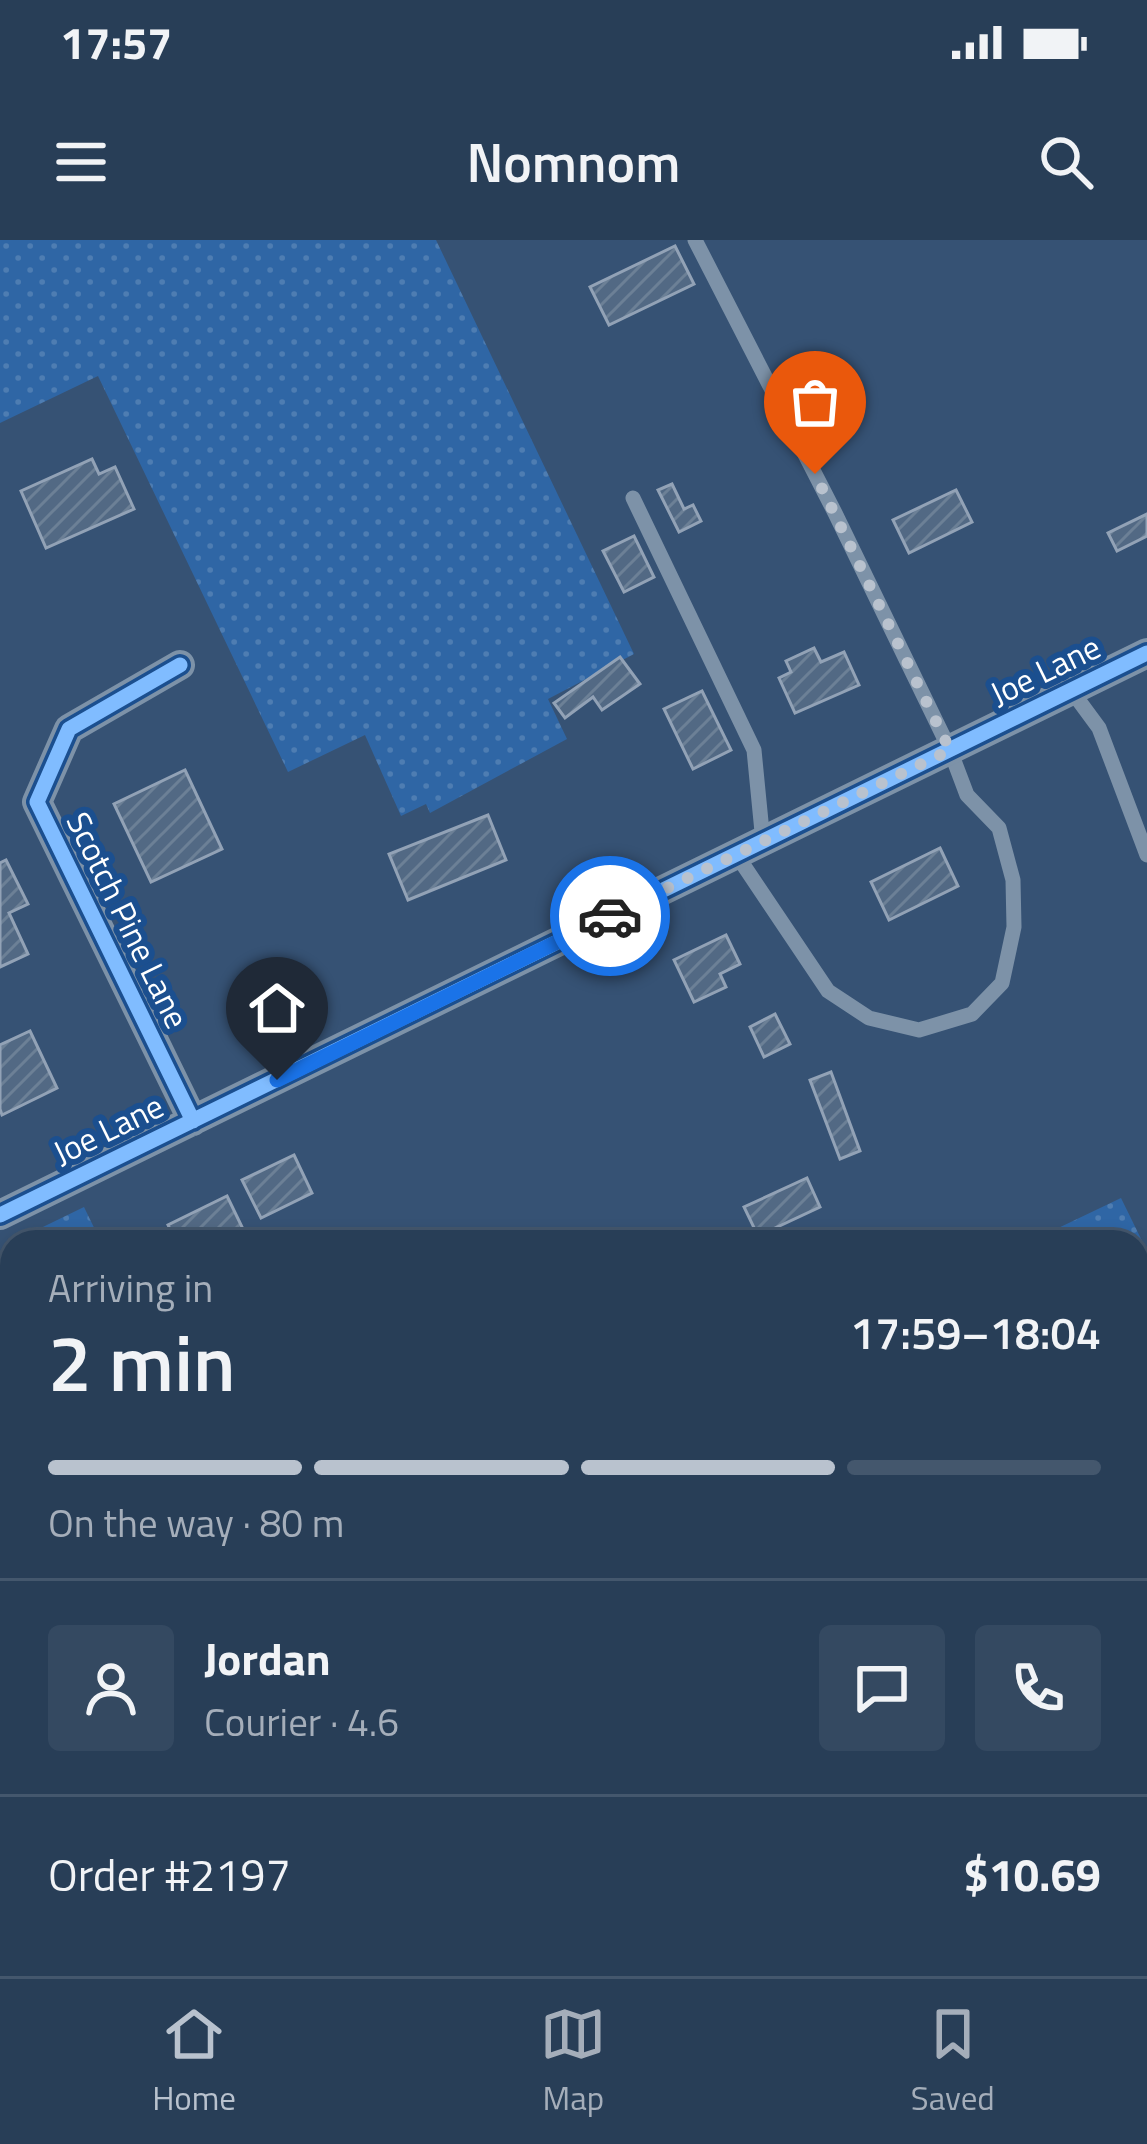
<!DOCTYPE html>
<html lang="en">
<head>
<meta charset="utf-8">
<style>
  :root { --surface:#283e57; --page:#344961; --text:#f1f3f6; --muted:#a5aeba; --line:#44576d; --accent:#b9c2ce }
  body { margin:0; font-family:"Titillium Web",sans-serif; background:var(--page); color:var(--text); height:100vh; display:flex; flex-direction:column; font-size:45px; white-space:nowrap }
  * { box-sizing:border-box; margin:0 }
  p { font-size:39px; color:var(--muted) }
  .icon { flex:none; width:66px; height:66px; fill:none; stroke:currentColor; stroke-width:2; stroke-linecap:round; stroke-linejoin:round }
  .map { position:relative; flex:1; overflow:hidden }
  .details { position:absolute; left:0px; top:990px; width:1149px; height:747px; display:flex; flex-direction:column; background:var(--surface); border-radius:36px 36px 0 0; box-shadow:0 6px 18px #0003,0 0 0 3px var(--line) }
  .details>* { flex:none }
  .pin { position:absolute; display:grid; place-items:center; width:102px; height:102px; color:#fff; margin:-123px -51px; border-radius:50% 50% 50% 0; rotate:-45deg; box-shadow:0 0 12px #0007 }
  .pin .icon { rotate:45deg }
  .courier { position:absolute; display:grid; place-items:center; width:120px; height:120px; margin:-60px; border:9px solid #1a73e8; border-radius:50%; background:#fff; color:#222; box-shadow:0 3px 15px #0007 }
  .summary em { font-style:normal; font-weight:600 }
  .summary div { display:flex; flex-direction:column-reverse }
  .summary { display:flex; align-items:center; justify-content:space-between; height:204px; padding:0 48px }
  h1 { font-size:78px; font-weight:600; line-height:90px }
  .bar { display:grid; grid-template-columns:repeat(4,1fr); gap:18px 12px; align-content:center; height:144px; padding:0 48px }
  .bar i { height:15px; border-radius:9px; background:var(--line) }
  .bar .current { background:var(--accent) }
  .bar p { grid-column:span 4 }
  .line { display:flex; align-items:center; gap:30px; padding:0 48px; border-top:3px solid var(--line) }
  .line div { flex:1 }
  .round { display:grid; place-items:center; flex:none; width:126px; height:126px; border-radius:12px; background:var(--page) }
  .status { display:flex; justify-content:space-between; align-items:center; height:84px; padding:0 60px; background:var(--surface); direction:ltr }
  .status svg { height:33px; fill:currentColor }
  header { display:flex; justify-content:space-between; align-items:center; height:156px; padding:0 48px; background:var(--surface); font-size:54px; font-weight:600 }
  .dock { display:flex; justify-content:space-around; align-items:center; height:168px; border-top:3px solid var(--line); background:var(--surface); font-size:33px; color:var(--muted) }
  .dock a { display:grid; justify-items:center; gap:6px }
  .dock .current { color:var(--accent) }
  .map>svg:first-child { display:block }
  .grass { fill:url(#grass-dots) }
  .building { fill:url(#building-hatch); stroke:#92a2b6; stroke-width:3 }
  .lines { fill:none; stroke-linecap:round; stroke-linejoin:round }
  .service { stroke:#7d92a8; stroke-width:15 }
  .minor { stroke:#7d92a8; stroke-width:30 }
  .cycleway-casing { stroke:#1b4f8f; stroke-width:22 }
  .cycleway { stroke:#80bcff; stroke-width:15 }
  .done { stroke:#b9c2ce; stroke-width:12; stroke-dasharray:0 21.6 }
  .route { stroke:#1a73e8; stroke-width:15 }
  .labels { text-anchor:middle; stroke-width:12; stroke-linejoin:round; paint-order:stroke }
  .street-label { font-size:33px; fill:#fff; stroke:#1b4f8f }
</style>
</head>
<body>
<div class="status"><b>17:57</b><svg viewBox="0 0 49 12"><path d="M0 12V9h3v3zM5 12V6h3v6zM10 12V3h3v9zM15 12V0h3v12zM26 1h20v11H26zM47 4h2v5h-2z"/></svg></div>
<header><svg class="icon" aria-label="menu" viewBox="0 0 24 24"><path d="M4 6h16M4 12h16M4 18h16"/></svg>Nomnom<svg class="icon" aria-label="search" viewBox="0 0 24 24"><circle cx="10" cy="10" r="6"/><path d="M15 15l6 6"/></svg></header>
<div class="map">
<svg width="1147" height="1736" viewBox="0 0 1147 1736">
  <defs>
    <pattern id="grass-dots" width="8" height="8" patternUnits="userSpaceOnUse" patternTransform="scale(3)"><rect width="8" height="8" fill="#2f66a5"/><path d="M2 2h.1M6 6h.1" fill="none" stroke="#4e7db2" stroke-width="1.8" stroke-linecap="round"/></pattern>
    <pattern id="building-hatch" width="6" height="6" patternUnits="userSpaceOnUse" patternTransform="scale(3)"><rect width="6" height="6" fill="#526984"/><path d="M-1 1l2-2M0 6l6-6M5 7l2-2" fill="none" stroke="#6c8096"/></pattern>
  </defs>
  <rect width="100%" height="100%" fill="#365274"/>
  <path class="grass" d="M0 0H436L634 414 548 459 567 499 430 573 426 564 401 576 365 495 288 532 98 136 0 183Z
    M1121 958 1147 1011V1406L1137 1411V1002H1029Z
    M84 967 101 1002H12Z"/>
  <path class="building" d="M675 6 694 44 609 85 590 47Z
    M92 219 99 234 115 227 134 269 46 308 21 251Z
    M672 244 684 269 693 265 701 281 679 292 658 250Z
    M956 250 972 282 909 313 893 280Z
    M1147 274V296L1117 311 1108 293Z
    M634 296 654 337 624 352 603 311Z
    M814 408 821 422 844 412 859 445 795 473 779 438 791 432 786 421Z
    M620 417 640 444 602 470 593 457 565 478 554 463Z
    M702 451 731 510 693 529 664 469Z
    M185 530 222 609 151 642 114 564Z
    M488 575 506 620 408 660 389 614Z
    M940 608 958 646 889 680 871 642Z
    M6 620 28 664 9 673 28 714 0 727V623Z
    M726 695 740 724 720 734 726 747 694 762 674 720Z
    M775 774 790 804 764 817 750 787Z
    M30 791 57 848 2 875 0 869V805Z
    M831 832 860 911 840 919 810 840Z
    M294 915 312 953 261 978 242 940Z
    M807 938 820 967 758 996 744 967Z
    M227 956 244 991 222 1002H176L168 985Z
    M1046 1725H1131L1136 1736H1051Z"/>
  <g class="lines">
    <path class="service" d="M695 0 835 273 950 510 967 555 999 588 1013 640 1014 687 1002 743 972 774 919 790 869 778 828 751 736 614
      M633 258 754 510 763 602
      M1071 450 1099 488 1147 615"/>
    <path class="minor" d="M180 425 69 489 37 562 193 881
      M0 975 1147 413
      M1137 1489 1147 1509"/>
    <defs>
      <path id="cycleway" d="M180 425 69 489 37 562 193 881
        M0 975 1147 413"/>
    </defs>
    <use href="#cycleway" class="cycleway-casing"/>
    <use href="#cycleway" class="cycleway"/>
  </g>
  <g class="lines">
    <path class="done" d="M610 676 950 510 815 234"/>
    <path class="route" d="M277 840 610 676"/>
  </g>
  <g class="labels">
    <g class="street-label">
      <text transform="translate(1045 430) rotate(-26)" y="12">Joe Lane</text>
      <text transform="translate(128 680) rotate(64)" y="12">Scotch Pine Lane</text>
      <text transform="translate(108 889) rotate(-26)" y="12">Joe Lane</text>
    </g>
  </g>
</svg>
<div class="pin" style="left:815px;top:234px;background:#ea580c"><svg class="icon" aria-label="bag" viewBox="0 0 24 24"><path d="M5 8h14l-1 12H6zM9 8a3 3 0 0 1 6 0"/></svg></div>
<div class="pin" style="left:277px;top:840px;background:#1f2937"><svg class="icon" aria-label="home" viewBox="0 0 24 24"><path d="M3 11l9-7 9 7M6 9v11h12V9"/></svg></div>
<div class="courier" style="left:610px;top:676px"><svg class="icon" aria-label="car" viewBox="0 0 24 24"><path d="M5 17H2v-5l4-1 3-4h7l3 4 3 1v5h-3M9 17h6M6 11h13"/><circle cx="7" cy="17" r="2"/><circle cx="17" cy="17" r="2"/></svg></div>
<section class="details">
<div class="summary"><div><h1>2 min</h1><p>Arriving in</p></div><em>17:59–18:04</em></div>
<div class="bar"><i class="current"></i><i class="current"></i><i class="current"></i><i></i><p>On the way · 80 m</p></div>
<div class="line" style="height:216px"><a class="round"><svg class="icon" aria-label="person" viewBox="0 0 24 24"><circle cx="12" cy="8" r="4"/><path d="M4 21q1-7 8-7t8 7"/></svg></a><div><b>Jordan</b><p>Courier · 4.6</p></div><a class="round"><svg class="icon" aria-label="chat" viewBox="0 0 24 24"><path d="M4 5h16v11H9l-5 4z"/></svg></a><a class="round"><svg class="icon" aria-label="phone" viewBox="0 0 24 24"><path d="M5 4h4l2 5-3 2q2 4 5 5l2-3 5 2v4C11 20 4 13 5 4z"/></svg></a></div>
<div class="line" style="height:156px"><div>Order #2197</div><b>$10.69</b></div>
</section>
</div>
<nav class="dock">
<a class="current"><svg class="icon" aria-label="home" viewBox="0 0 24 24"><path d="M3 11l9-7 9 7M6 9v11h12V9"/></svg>Home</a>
<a><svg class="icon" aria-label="map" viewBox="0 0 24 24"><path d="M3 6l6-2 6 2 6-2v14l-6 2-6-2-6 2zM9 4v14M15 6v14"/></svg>Map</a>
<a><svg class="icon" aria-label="saved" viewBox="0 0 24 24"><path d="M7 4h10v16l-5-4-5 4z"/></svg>Saved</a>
</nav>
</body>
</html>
